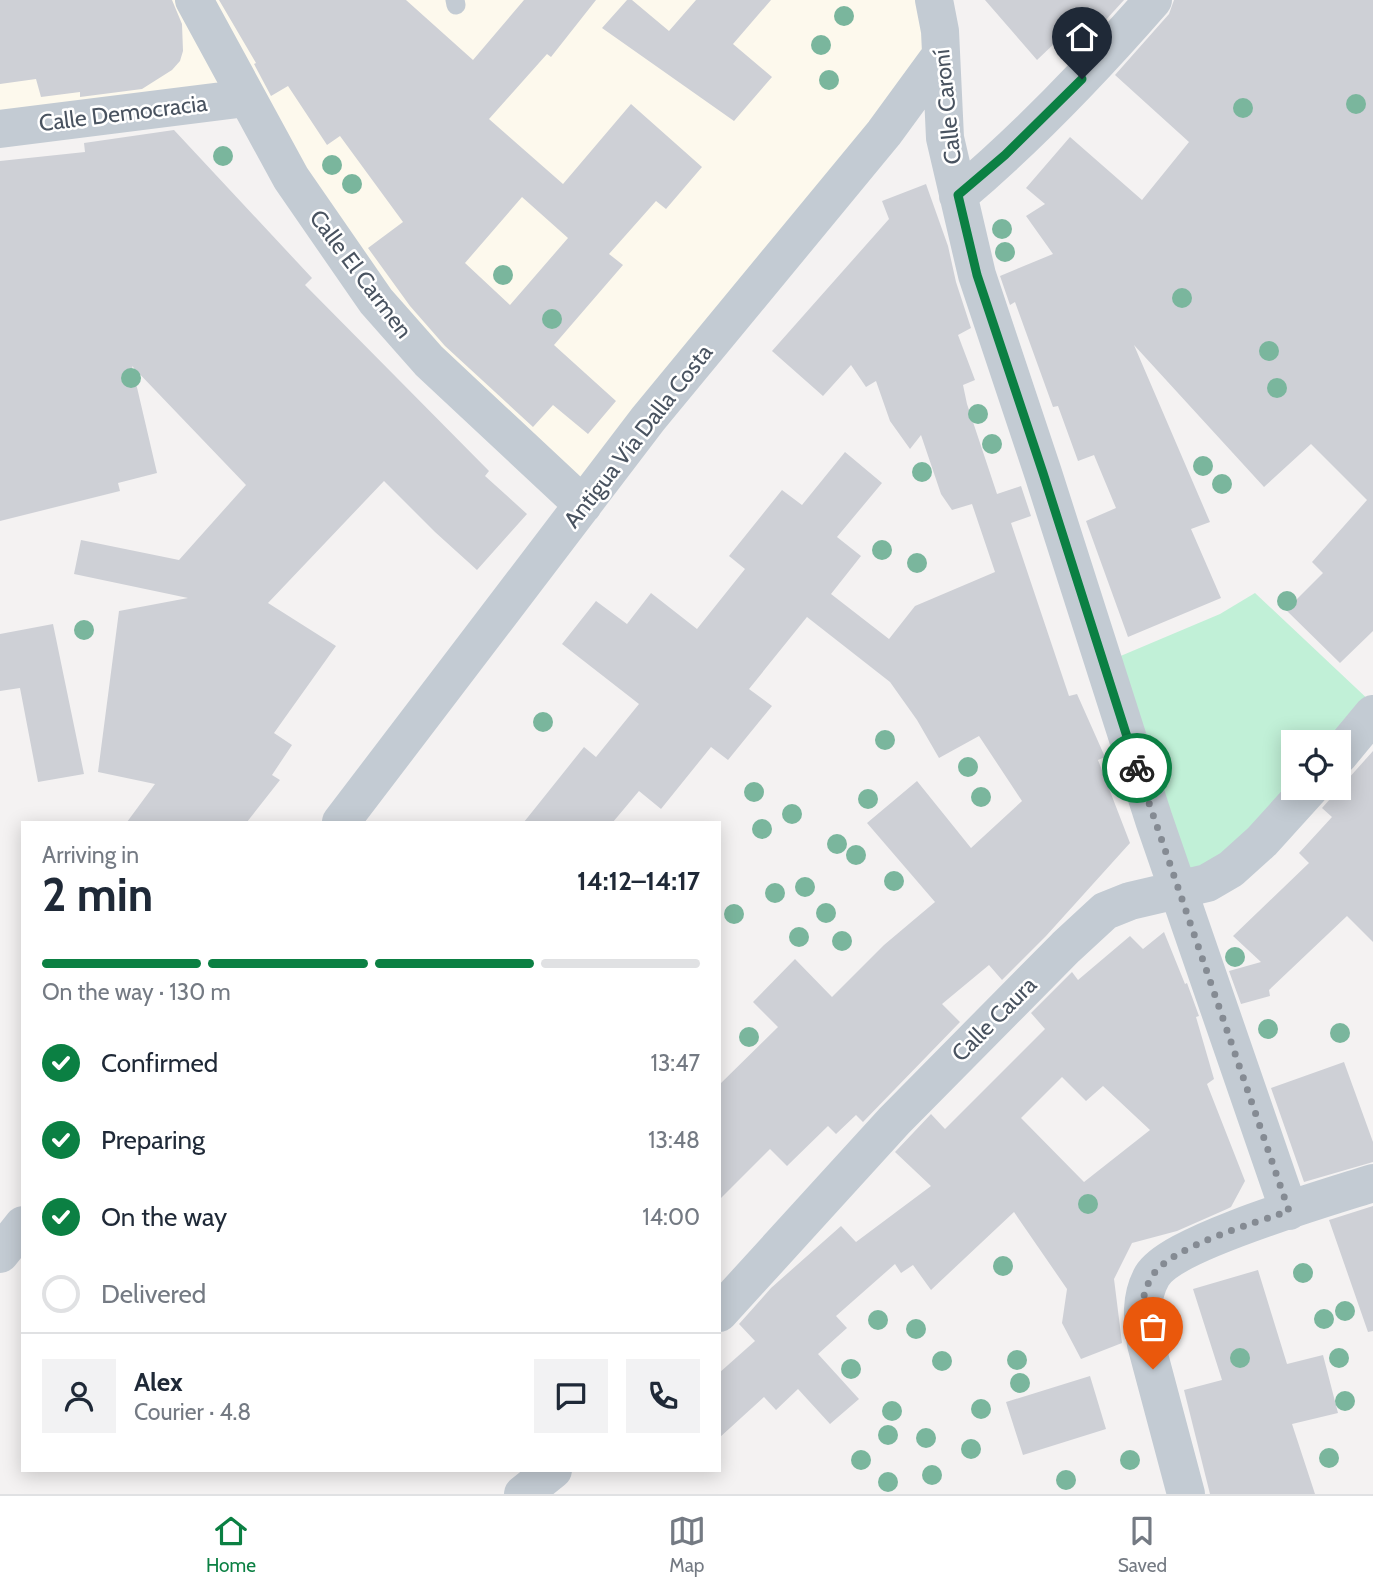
<!DOCTYPE html>
<html lang="en">
<head>
<meta charset="utf-8">
<style>
  :root { --surface:#fff; --page:#f2f2f3; --text:#1f2937; --muted:#747a83; --line:#e0e1e3; --accent:#0b8043 }
  body { margin:0; font-family:Cabin,sans-serif; background:var(--page); color:var(--text); height:100vh; display:flex; flex-direction:column; font-size:26px; white-space:nowrap }
  * { box-sizing:border-box; margin:0 }
  p { font-size:23px; color:var(--muted) }
  .icon { flex:none; width:38px; height:38px; fill:none; stroke:currentColor; stroke-width:2; stroke-linecap:round; stroke-linejoin:round }
  .map { position:relative; flex:1; overflow:hidden }
  .drawer { position:absolute; left:21px; top:821px; width:700px; height:651px; display:flex; flex-direction:column; background:var(--surface); border-radius:0px; box-shadow:0 4px 18px #0003 }
  .drawer>* { flex:none }
  .controls { position:absolute; left:1281px; top:730px; display:grid; gap:14px }
  .controls a { display:grid; place-items:center; width:70px; height:70px; border-radius:0px; background:var(--surface); box-shadow:0 4px 18px #0003; font-size:35px }
  .pin { position:absolute; display:grid; place-items:center; width:60px; height:60px; color:#fff; margin:-72px -30px; border-radius:50% 50% 50% 0; rotate:-45deg; box-shadow:0 0 7px #0007 }
  .pin .icon { rotate:45deg }
  .courier { position:absolute; display:grid; place-items:center; width:70px; height:70px; margin:-35px; border:5px solid #0b8043; border-radius:50%; background:#fff; color:#222; box-shadow:0 2px 9px #0007 }
  .summary em { font-style:normal; font-weight:700 }
  .summary div { display:flex; flex-direction:column-reverse }
  .summary { display:flex; align-items:center; justify-content:space-between; height:119px; padding:0 21px }
  h1 { font-size:46px; font-weight:700; line-height:52px }
  .bar { display:grid; grid-template-columns:repeat(4,1fr); gap:10px 7px; align-content:center; height:84px; padding:0 21px }
  .bar i { height:9px; border-radius:5px; background:var(--line) }
  .bar .current { background:var(--accent) }
  .bar p { grid-column:span 4 }
  .line { display:flex; align-items:center; gap:18px; padding:0 21px; border-top:2px solid var(--line) }
  .line div { flex:1 }
  .round { display:grid; place-items:center; flex:none; width:74px; height:74px; border-radius:0px; background:var(--page) }
  ol { padding:0 21px; list-style:none }
  li { display:flex; align-items:center; gap:21px; height:77px }
  li p { margin-inline-start:auto }
  li .icon { padding:7px; border-radius:50%; background:var(--accent); color:#fff; stroke-width:4 }
  li:last-child { color:var(--muted) }
  li i { width:38px; height:38px; border:4px solid var(--line); border-radius:50% }
  .menu { display:flex; justify-content:space-around; align-items:center; height:98px; border-top:2px solid var(--line); background:var(--surface); font-size:19px; color:var(--muted) }
  .menu a { display:grid; justify-items:center; gap:4px }
  .menu .current { color:var(--accent) }
  .map>svg:first-child { display:block }
  .commercial { fill:#fdf9ed }
  .green { fill:#c1f0d7 }
  .building { fill:#ced0d6; fill-rule:evenodd }
  .lines { fill:none; stroke-linecap:round; stroke-linejoin:round }
  .lane { stroke:#c3cbd3; stroke-width:19 }
  .street { stroke:#c3cbd3; stroke-width:38 }
  .tree { fill:#7ab69d }
  .done { stroke:#858b93; stroke-width:7; stroke-dasharray:0 12.6 }
  .route { stroke:#0b8043; stroke-width:9 }
  .labels { text-anchor:middle; stroke-width:5; stroke-linejoin:round; paint-order:stroke }
  .street-label { font-size:23px; fill:#495360; stroke:#fff }
</style>
</head>
<body>
<div class="map">
<svg width="1373" height="1494" viewBox="0 0 1373 1494">
  <rect width="100%" height="100%" fill="#f4f2f2"/>
  <path class="commercial" d="M0 0H934L940 31 583 505 429 361 246 98 0 129Z"/>
  <path class="green" d="M1255 593 1373 704 1339 742H1293V788H1310L1178 890 1104 663 1220 614Z"/>
  <path class="building" d="M0 0H172L182 24 183 51 180 61 172 70 142 89 80 97V92L41 97 36 79 0 84Z
    M219 0H406L473 60 524 0H596L551 57 547 54 489 119 563 184 631 104 702 167 666 209 656 201 609 254 623 265 554 345 616 401 588 434 553 405 533 427 445 346 410 306 368 248 403 222 340 136 327 145 288 86 271 96 254 64 256 63ZM522 197 568 238 510 305 465 263Z
    M627 0H632L669 31 696 0H771L733 44 772 77 734 121 602 28Z
    M985 0H1124L1093 34 1079 20 1037 60Z
    M1174 0H1373V631L1340 663 1286 610 1323 573 1312 562 1367 500 1311 444 1264 487 1134 345 1210 522 1191 529 1221 598 1128 637 1086 521 1116 508 1094 455 1078 461 1058 406 1053 407 1015 302 1010 305 1000 276 1053 254 1026 216 1045 204 1026 188 1070 137 1142 200 1189 142 1115 75 1169 14Z
    M174 130 312 278 305 285 489 471 485 476 527 514 477 570 435 532 384 481 268 603 336 646 274 733 292 745 272 775 280 780 247 822H127L155 784 98 772 119 611 188 598 74 574 81 540 179 560 246 485 132 366 157 473 118 483 120 491 0 521V161L85 152 84 143Z
    M926 184 948 246 956 282 971 328 958 335 975 380 963 385 967 404 997 494 1021 486 1031 516 1011 523 1069 696 1077 694 1105 757 1098 760 1130 843 1046 936 1002 980 989 965 942 1004 960 1022 863 1122 856 1115 836 1134 828 1126 787 1166 770 1149 719 1200V1085L778 1027 753 1002 795 959 832 997 884 945 935 902 867 823 917 781 971 848 1022 801 979 736 939 758 917 720 890 682 807 617 749 689 772 706 728 760 711 747 661 809 639 791 613 822H524L584 747 596 757 639 704 562 644 596 601 627 624 651 593 697 629 745 569 729 556 782 490 802 505 845 452 882 483 837 537 861 556 831 594 889 639 915 606 995 572 972 504 952 510 941 494 921 435 910 449 890 421 876 381 866 387 851 365 823 396 772 351 889 219 882 201Z
    M53 624 84 774 38 782 20 688 0 691V634Z
    M1373 751V942L1347 916 1269 990 1270 996 1241 1004 1229 971 1261 962 1233 936 1309 863 1299 853 1332 817 1322 808Z
    M1164 932 1185 984 1187 983 1199 1016 1196 1017 1214 1079 1207 1084 1245 1181 1231 1207 1227 1209 1177 1231 1132 1243 1114 1279 1122 1343 1081 1359 1062 1323 1067 1289 1014 1212 931 1290 913 1265 901 1273 895 1264 836 1316 847 1328 818 1354 859 1399 830 1424 798 1389 776 1410 764 1397 719 1438V1373L755 1341 739 1324 771 1288 841 1226 856 1242 931 1186 895 1152 931 1114 945 1129 1045 1029 1031 1013 1072 972 1078 980 1130 936 1143 949ZM1062 1077 1086 1101 1103 1086 1150 1130 1084 1182 1021 1118Z
    M1344 1062 1373 1142V1162L1304 1182 1271 1088Z
    M1373 1206V1331L1368 1332 1329 1220Z
    M1258 1270 1287 1364 1323 1355 1338 1413 1292 1424 1315 1494H1210L1184 1390 1222 1380 1193 1289Z
    M1090 1376 1106 1429 1023 1455 1006 1402Z"/>
  <g class="lines">
    <path class="lane" d="M455 0 456 5"/>
    <path class="street" d="M194 0 291 178 376 301 429 361 583 505
      M934 0 940 31 945 138 977 275 1043 473 1154 820 1289 1211
      M0 129 246 98
      M958 196C1029 136 1092 70 1153 0
      M1339 755 1373 714
      M341 822 648 419 884 133 941 55
      M0 1254 23 1225
      M719 1313 894 1121 1066 947 1105 911 1130 901 1207 883 1231 869 1262 841 1310 788
      M523 1494 553 1470
      M1186 1494 1146 1344C1142 1321 1140 1297 1152 1276 1172 1242 1330 1197 1373 1183"/>
  </g>
  <g class="tree">
    <circle cx="844" cy="16" r="10"/>
    <circle cx="1079" cy="38" r="10"/>
    <circle cx="821" cy="45" r="10"/>
    <circle cx="829" cy="80" r="10"/>
    <circle cx="1356" cy="104" r="10"/>
    <circle cx="1243" cy="108" r="10"/>
    <circle cx="223" cy="156" r="10"/>
    <circle cx="332" cy="165" r="10"/>
    <circle cx="352" cy="184" r="10"/>
    <circle cx="1002" cy="229" r="10"/>
    <circle cx="1005" cy="252" r="10"/>
    <circle cx="503" cy="275" r="10"/>
    <circle cx="1182" cy="298" r="10"/>
    <circle cx="552" cy="319" r="10"/>
    <circle cx="1269" cy="351" r="10"/>
    <circle cx="131" cy="378" r="10"/>
    <circle cx="1277" cy="388" r="10"/>
    <circle cx="978" cy="414" r="10"/>
    <circle cx="992" cy="444" r="10"/>
    <circle cx="1203" cy="466" r="10"/>
    <circle cx="922" cy="472" r="10"/>
    <circle cx="1222" cy="484" r="10"/>
    <circle cx="882" cy="550" r="10"/>
    <circle cx="917" cy="563" r="10"/>
    <circle cx="1287" cy="601" r="10"/>
    <circle cx="84" cy="630" r="10"/>
    <circle cx="543" cy="722" r="10"/>
    <circle cx="885" cy="740" r="10"/>
    <circle cx="968" cy="767" r="10"/>
    <circle cx="754" cy="792" r="10"/>
    <circle cx="981" cy="797" r="10"/>
    <circle cx="868" cy="799" r="10"/>
    <circle cx="792" cy="814" r="10"/>
    <circle cx="762" cy="829" r="10"/>
    <circle cx="837" cy="844" r="10"/>
    <circle cx="856" cy="855" r="10"/>
    <circle cx="894" cy="881" r="10"/>
    <circle cx="805" cy="887" r="10"/>
    <circle cx="775" cy="893" r="10"/>
    <circle cx="826" cy="913" r="10"/>
    <circle cx="734" cy="914" r="10"/>
    <circle cx="799" cy="937" r="10"/>
    <circle cx="842" cy="941" r="10"/>
    <circle cx="1235" cy="957" r="10"/>
    <circle cx="1268" cy="1029" r="10"/>
    <circle cx="1340" cy="1033" r="10"/>
    <circle cx="749" cy="1037" r="10"/>
    <circle cx="1088" cy="1204" r="10"/>
    <circle cx="1003" cy="1266" r="10"/>
    <circle cx="1303" cy="1273" r="10"/>
    <circle cx="1345" cy="1311" r="10"/>
    <circle cx="1324" cy="1319" r="10"/>
    <circle cx="878" cy="1320" r="10"/>
    <circle cx="916" cy="1329" r="10"/>
    <circle cx="1240" cy="1358" r="10"/>
    <circle cx="1339" cy="1358" r="10"/>
    <circle cx="1017" cy="1360" r="10"/>
    <circle cx="942" cy="1361" r="10"/>
    <circle cx="851" cy="1369" r="10"/>
    <circle cx="1020" cy="1383" r="10"/>
    <circle cx="1345" cy="1401" r="10"/>
    <circle cx="981" cy="1409" r="10"/>
    <circle cx="892" cy="1411" r="10"/>
    <circle cx="888" cy="1435" r="10"/>
    <circle cx="926" cy="1438" r="10"/>
    <circle cx="971" cy="1449" r="10"/>
    <circle cx="1329" cy="1458" r="10"/>
    <circle cx="861" cy="1460" r="10"/>
    <circle cx="1130" cy="1460" r="10"/>
    <circle cx="932" cy="1475" r="10"/>
    <circle cx="1066" cy="1480" r="10"/>
    <circle cx="888" cy="1482" r="10"/>
  </g>
  <g class="lines">
    <path class="done" d="M1137 768 1289 1211C1255 1223 1172 1246 1153 1275 1134 1303 1144 1339 1153 1369"/>
    <path class="route" d="M1082 79 1005 155 958 195 977 275 1043 473 1137 768"/>
  </g>
  <g class="labels">
    <g class="street-label">
      <text transform="translate(947 107) rotate(-96)" y="8">Calle Caroní</text>
      <text transform="translate(123 113) rotate(-7)" y="8">Calle Democracia</text>
      <text transform="translate(361 274) rotate(53)" y="8">Calle El Carmen</text>
      <text transform="translate(638 436) rotate(-52)" y="8">Antigua Vía Dalla Costa</text>
      <text transform="translate(994 1019) rotate(-45)" y="8">Calle Caura</text>
    </g>
  </g>
</svg>
<div class="controls">
<a><svg class="icon" aria-label="locate" viewBox="0 0 24 24"><circle cx="12" cy="12" r="6"/><path d="M12 2v4M12 18v4M2 12h4M18 12h4"/></svg></a>
</div>
<div class="pin" style="left:1153px;top:1369px;background:#ea580c"><svg class="icon" aria-label="bag" viewBox="0 0 24 24"><path d="M5 8h14l-1 12H6zM9 8a3 3 0 0 1 6 0"/></svg></div>
<div class="pin" style="left:1082px;top:79px;background:#1f2937"><svg class="icon" aria-label="home" viewBox="0 0 24 24"><path d="M3 11l9-7 9 7M6 9v11h12V9"/></svg></div>
<div class="courier" style="left:1137px;top:768px"><svg class="icon" aria-label="bike" viewBox="0 0 24 24"><circle cx="6" cy="16" r="4"/><circle cx="18" cy="16" r="4"/><path d="M6 16l4-8h5l3 8M10 8l3 8H6M13 5h3"/></svg></div>
<section class="drawer">
<div class="summary"><div><h1>2 min</h1><p>Arriving in</p></div><em>14:12–14:17</em></div>
<div class="bar"><i class="current"></i><i class="current"></i><i class="current"></i><i></i><p>On the way · 130 m</p></div>
<ol>
<li><svg class="icon" aria-label="check" viewBox="0 0 24 24"><path d="M5 12l5 5 9-10"/></svg>Confirmed<p>13:47</p></li>
<li><svg class="icon" aria-label="check" viewBox="0 0 24 24"><path d="M5 12l5 5 9-10"/></svg>Preparing<p>13:48</p></li>
<li><svg class="icon" aria-label="check" viewBox="0 0 24 24"><path d="M5 12l5 5 9-10"/></svg>On the way<p>14:00</p></li>
<li><i></i>Delivered</li>
</ol>
<div class="line" style="height:126px"><a class="round"><svg class="icon" aria-label="person" viewBox="0 0 24 24"><circle cx="12" cy="8" r="4"/><path d="M4 21q1-7 8-7t8 7"/></svg></a><div><b>Alex</b><p>Courier · 4.8</p></div><a class="round"><svg class="icon" aria-label="chat" viewBox="0 0 24 24"><path d="M4 5h16v11H9l-5 4z"/></svg></a><a class="round"><svg class="icon" aria-label="phone" viewBox="0 0 24 24"><path d="M5 4h4l2 5-3 2q2 4 5 5l2-3 5 2v4C11 20 4 13 5 4z"/></svg></a></div>
</section>
</div>
<nav class="menu">
<a class="current"><svg class="icon" aria-label="home" viewBox="0 0 24 24"><path d="M3 11l9-7 9 7M6 9v11h12V9"/></svg>Home</a>
<a><svg class="icon" aria-label="map" viewBox="0 0 24 24"><path d="M3 6l6-2 6 2 6-2v14l-6 2-6-2-6 2zM9 4v14M15 6v14"/></svg>Map</a>
<a><svg class="icon" aria-label="saved" viewBox="0 0 24 24"><path d="M7 4h10v16l-5-4-5 4z"/></svg>Saved</a>
</nav>
</body>
</html>
